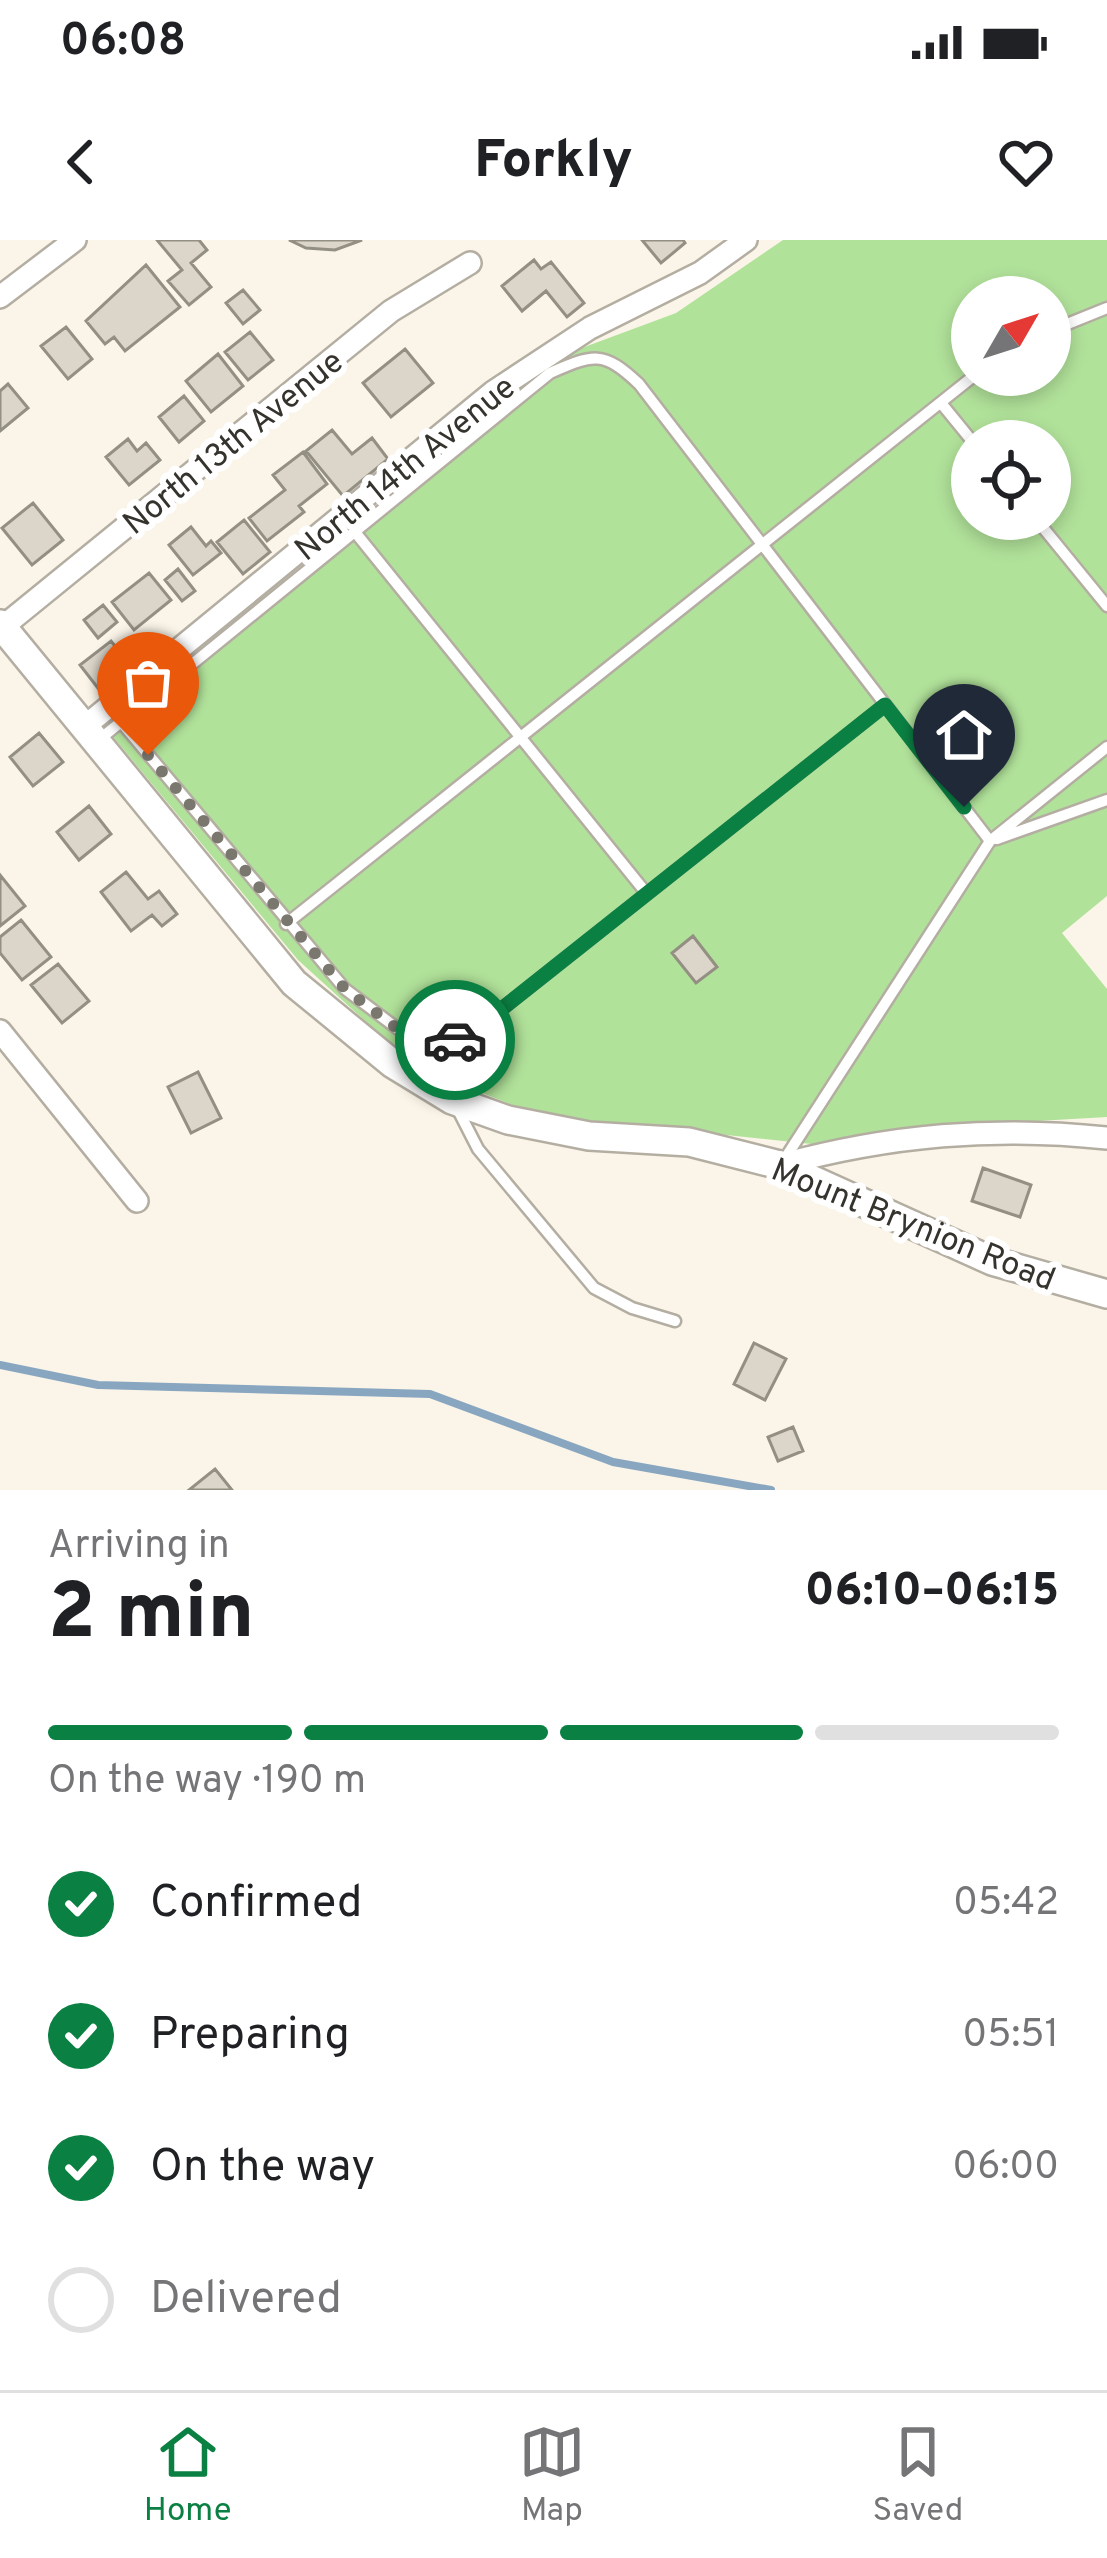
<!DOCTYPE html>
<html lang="en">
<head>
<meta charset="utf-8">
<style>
  :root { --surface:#fff; --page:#f2f2f2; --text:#202124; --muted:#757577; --line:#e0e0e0; --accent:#0b8043 }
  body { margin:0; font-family:Overpass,sans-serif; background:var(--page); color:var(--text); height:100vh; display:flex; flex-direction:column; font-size:45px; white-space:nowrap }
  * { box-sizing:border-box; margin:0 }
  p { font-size:39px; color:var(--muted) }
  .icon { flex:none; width:66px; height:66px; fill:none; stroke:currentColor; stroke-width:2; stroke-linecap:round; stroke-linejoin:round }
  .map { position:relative; height:1250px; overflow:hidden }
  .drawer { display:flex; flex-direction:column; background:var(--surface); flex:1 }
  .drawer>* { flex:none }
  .needle { width:78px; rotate:51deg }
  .controls { position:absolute; left:951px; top:36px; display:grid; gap:24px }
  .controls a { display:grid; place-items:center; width:120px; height:120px; border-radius:50%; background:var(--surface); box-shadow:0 6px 18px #0003; font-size:60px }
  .pin { position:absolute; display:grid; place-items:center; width:102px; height:102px; color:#fff; margin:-123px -51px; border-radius:50% 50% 50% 0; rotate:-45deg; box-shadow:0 0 12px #0007 }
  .pin .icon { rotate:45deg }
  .courier { position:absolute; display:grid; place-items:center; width:120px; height:120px; margin:-60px; border:9px solid #0b8043; border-radius:50%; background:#fff; color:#222; box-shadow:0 3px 15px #0007 }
  .overview em { font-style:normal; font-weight:800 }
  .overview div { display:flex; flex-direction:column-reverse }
  .overview { display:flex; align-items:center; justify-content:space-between; height:204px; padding:0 48px }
  h1 { font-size:78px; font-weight:800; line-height:90px }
  .bar { display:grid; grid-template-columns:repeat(4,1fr); gap:18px 12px; align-content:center; height:144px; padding:0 48px }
  .bar i { height:15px; border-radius:9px; background:var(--line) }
  .bar .active { background:var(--accent) }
  .bar p { grid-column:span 4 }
  ol { padding:0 48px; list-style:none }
  li { display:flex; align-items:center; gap:36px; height:132px }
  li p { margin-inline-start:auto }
  li .icon { padding:12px; border-radius:50%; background:var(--accent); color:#fff; stroke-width:4 }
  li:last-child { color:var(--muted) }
  li i { width:66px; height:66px; border:6px solid var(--line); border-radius:50% }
  .status { display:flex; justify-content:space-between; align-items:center; height:84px; padding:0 60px; background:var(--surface); direction:ltr }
  .status svg { height:33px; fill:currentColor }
  header { display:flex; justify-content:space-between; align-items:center; height:156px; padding:0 48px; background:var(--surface); font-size:54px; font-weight:800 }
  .dock { display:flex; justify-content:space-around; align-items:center; height:168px; border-top:3px solid var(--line); background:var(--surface); font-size:33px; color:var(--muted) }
  .dock a { display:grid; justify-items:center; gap:6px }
  .dock .active { color:var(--accent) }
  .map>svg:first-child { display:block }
  .green { fill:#b1e29a; fill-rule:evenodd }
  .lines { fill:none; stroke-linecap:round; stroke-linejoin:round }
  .stream { stroke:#88a6c0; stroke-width:8 }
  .building { fill:#dcd6ca; stroke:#948f83; stroke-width:3 }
  .service-casing { stroke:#b4aea2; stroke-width:15 }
  .minor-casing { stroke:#b4aea2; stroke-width:26 }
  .tertiary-casing { stroke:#b4aea2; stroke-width:32 }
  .service { stroke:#fff; stroke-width:10 }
  .minor { stroke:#fff; stroke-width:21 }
  .tertiary { stroke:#fff; stroke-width:27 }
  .done { stroke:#7a776f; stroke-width:12; stroke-dasharray:0 21.6 }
  .route { stroke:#0b8043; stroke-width:15 }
  .labels { text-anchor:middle; stroke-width:12; stroke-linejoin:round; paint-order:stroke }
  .street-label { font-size:33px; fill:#35332e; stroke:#fff }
</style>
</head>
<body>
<div class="status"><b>06:08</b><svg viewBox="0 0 49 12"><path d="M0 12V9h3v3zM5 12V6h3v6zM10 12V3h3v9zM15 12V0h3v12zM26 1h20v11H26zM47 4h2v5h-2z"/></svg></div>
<header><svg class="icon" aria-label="back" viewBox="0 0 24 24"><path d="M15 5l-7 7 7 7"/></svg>Forkly<svg class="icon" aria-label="heart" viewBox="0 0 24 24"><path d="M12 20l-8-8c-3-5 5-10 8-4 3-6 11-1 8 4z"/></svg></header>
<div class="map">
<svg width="1107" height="1250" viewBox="0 0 1107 1250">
  <rect width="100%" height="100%" fill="#fbf5e9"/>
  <path class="green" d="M783 0H1107V656L1062 693 1107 749V877L950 886 821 905 538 875 477 851 396 809 298 720 104 486 571 112 676 73ZM972 57H1050V135H972ZM972 201H1050V279H972Z"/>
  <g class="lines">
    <path class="stream" d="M0 1125 98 1145 430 1154 613 1222 771 1250"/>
  </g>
  <path class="building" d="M157 0H199L207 10 191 23 211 47 189 65 168 41 182 30Z
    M289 0H362L335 10 306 8Z
    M642 0H683L685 3 661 23Z
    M534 20 541 29 551 22 584 63 567 77 546 51 522 71 502 46Z
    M146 25 180 67 125 111 114 97 105 104 86 81Z
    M243 50 260 70 243 84 226 63Z
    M66 87 92 119 68 139 41 106Z
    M250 92 273 120 248 140 225 112Z
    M405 109 433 143 391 177 363 143Z
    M218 114 243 146 211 172 186 141Z
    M8 144 28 168 0 191V151Z
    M184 156 204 181 179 202 159 177Z
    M332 190 352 214 372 198 388 219 343 256 306 211Z
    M128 199 137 211 146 203 160 220 129 245 106 217Z
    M303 212 327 244 299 266 304 272 267 301 249 278 285 250 273 235Z
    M33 263 63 300 32 325 2 288Z
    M244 280 270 312 243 334 217 302Z
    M191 287 206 306 211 301 221 313 193 335 169 305Z
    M178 329 195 351 182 361 165 340Z
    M149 333 171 360 134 390 112 362Z
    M103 365 117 382 98 398 84 380Z
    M111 401 122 415 116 419 126 431 101 452 80 425Z
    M39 493 63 522 33 546 10 517Z
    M89 566 111 594 79 620 57 592Z
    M126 632 148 659 159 651 177 674 162 686 152 675 131 691 101 652Z
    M0 635 25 666 0 686Z
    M21 680 51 717 22 740 0 713V697Z
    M693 696 717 727 696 743 672 713Z
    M58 724 89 761 62 783 31 745Z
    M198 832 221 878 191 893 168 847Z
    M983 928 1031 945 1020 977 972 961Z
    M754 1103 786 1119 765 1160 734 1144Z
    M793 1187 803 1211 778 1221 768 1197Z
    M215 1229 232 1250H189Z"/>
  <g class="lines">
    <defs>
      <path id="service" d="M1050 91 1107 68
        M941 163 972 201
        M1036 279 1107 366
        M355 292 647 654
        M121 482 345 749 398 789 443 807 475 790 885 465
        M100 499 550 133C594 114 603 110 639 144L990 601 784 920
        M997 599 1107 560
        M990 601 1107 507
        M286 684 975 135
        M457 868 478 909 594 1048 632 1068 675 1081"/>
      <path id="minor" d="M0 57 75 0
        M0 389 391 71 470 23
        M84 487 493 152 590 88 700 33 746 0
        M0 791 137 961
        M780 925C890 895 994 886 1107 898"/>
      <path id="tertiary" d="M0 384 294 743 393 824 452 860 508 880 589 896 689 902 780 925 992 1021 1107 1054"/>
    </defs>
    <use href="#service" class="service-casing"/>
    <use href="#minor" class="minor-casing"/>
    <use href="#tertiary" class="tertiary-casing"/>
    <use href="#service" class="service"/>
    <use href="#minor" class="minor"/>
    <use href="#tertiary" class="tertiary"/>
  </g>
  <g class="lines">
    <path class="done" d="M148 515 345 749 398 789 443 807 455 800"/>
    <path class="route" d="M455 800 475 790 885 465 964 567"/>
  </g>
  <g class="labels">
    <g class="street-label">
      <text transform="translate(232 201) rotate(-39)" y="12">North 13th Avenue</text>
      <text transform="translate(404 227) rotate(-39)" y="12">North 14th Avenue</text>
      <text transform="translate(914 983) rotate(22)" y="12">Mount Brynion Road</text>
    </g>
  </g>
</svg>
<div class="controls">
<a><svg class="needle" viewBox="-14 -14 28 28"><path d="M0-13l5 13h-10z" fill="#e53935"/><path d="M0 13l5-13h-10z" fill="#757577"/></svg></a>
<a><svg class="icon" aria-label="locate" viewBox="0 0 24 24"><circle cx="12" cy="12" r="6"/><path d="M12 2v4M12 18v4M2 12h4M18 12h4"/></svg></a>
</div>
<div class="pin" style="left:148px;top:515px;background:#ea580c"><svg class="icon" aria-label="bag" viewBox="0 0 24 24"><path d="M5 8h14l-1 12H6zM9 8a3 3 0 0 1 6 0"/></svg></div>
<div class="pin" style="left:964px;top:567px;background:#1f2937"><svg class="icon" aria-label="home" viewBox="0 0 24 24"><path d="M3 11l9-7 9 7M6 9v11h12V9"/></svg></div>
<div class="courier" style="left:455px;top:800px"><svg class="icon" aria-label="car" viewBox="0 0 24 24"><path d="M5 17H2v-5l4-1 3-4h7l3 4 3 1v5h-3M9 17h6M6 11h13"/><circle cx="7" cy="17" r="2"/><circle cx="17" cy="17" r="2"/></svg></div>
</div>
<section class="drawer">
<div class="overview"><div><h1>2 min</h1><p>Arriving in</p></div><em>06:10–06:15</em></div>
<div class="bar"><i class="active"></i><i class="active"></i><i class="active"></i><i></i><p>On the way · 190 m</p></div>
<ol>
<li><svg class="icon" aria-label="check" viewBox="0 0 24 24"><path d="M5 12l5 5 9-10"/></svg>Confirmed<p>05:42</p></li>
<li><svg class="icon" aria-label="check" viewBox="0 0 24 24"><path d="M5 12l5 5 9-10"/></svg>Preparing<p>05:51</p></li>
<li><svg class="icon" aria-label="check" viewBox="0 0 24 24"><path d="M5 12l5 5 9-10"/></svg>On the way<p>06:00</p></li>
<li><i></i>Delivered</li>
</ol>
</section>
<nav class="dock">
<a class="active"><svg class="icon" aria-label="home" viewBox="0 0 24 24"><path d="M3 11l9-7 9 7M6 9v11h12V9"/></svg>Home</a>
<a><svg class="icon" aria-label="map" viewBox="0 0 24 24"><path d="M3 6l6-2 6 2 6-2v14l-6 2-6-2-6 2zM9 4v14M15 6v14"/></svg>Map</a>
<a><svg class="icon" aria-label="saved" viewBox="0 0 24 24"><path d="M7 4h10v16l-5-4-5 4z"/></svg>Saved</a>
</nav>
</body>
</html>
